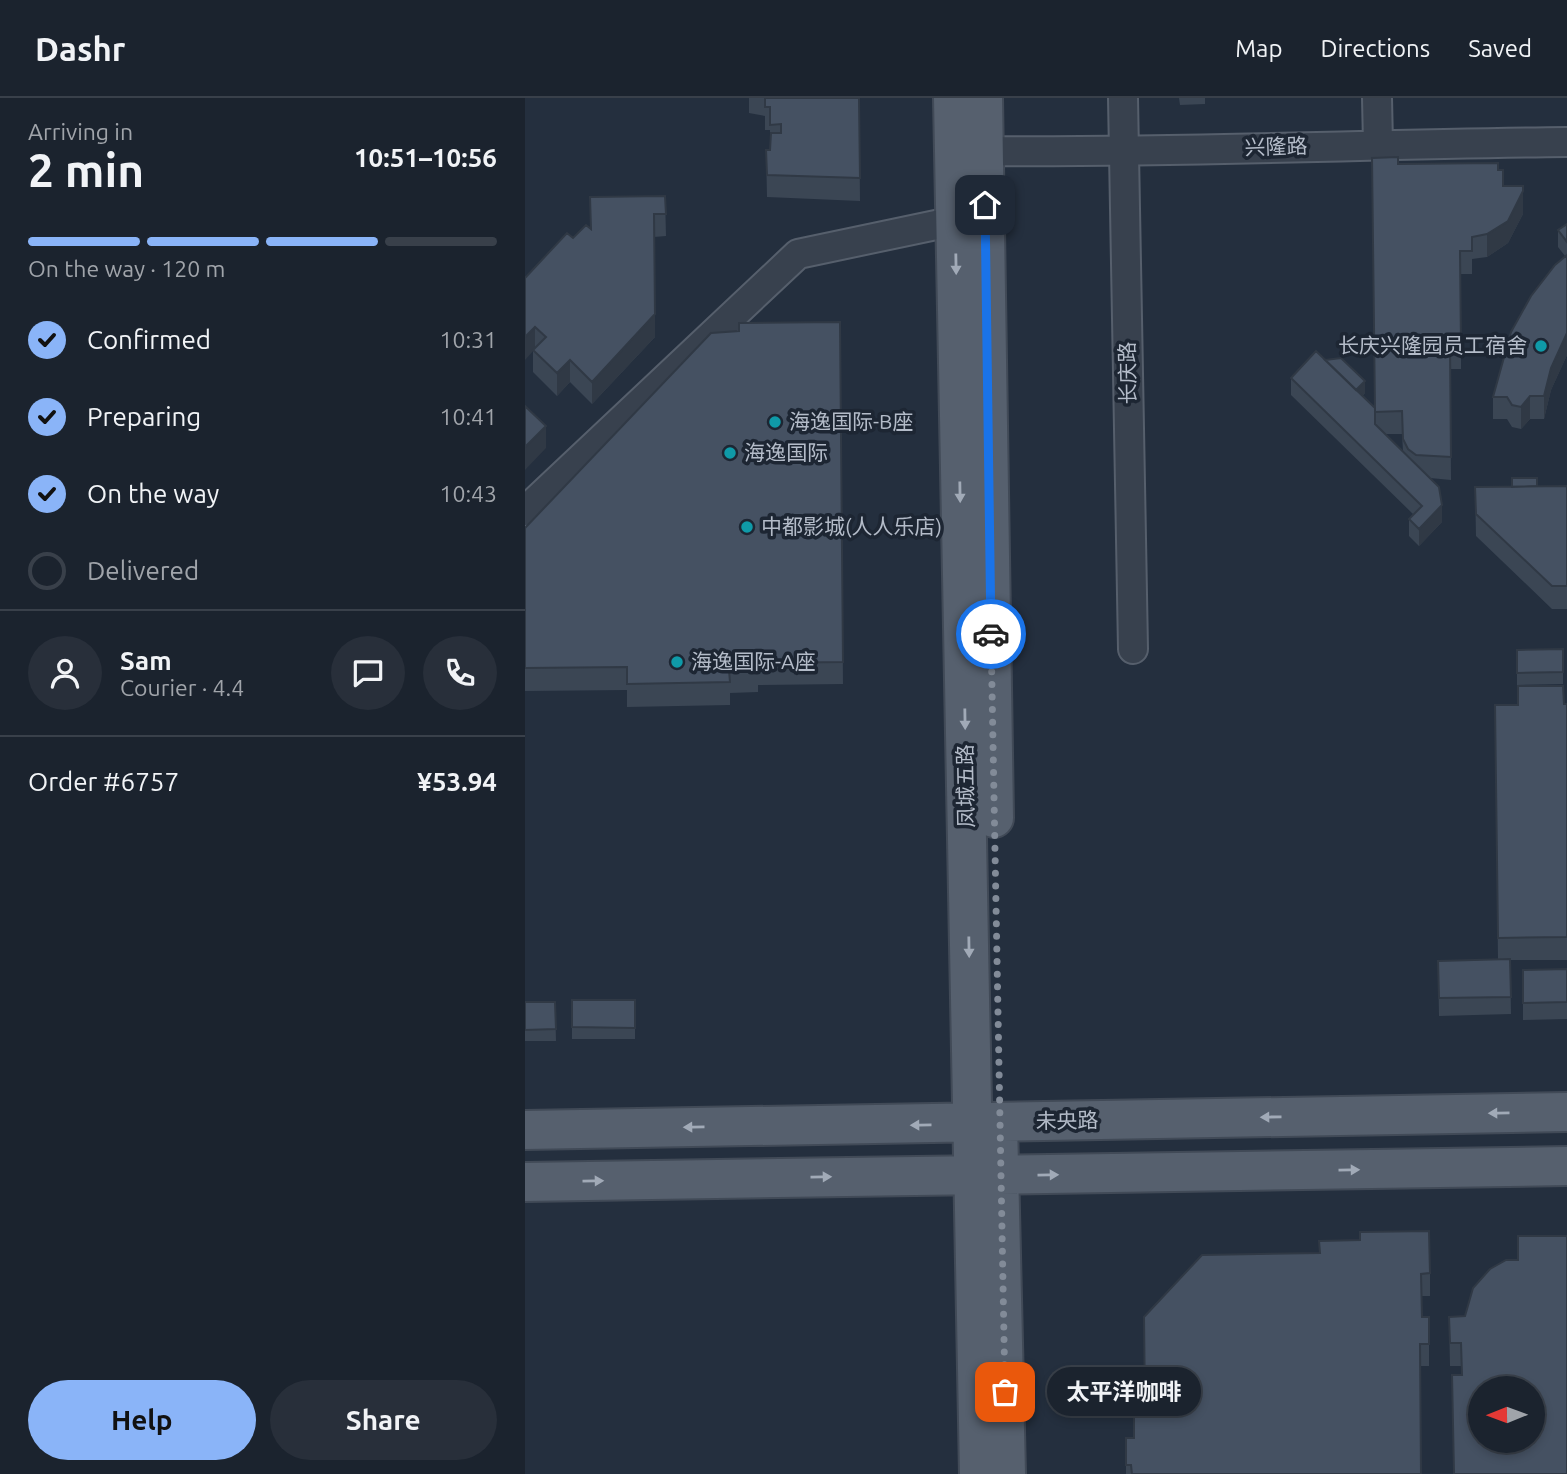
<!DOCTYPE html>
<html lang="en">
<head>
<meta charset="utf-8">
<style>
  :root { --surface:#1b232e; --page:#282f3a; --text:#f1f3f6; --muted:#a0a4aa; --line:#39404a; --accent:#8ab4f8 }
  body { margin:0; font-family:Ubuntu,"Noto Sans SC",sans-serif; background:var(--page); color:var(--text); height:100vh; display:flex; flex-direction:column; font-size:26px; white-space:nowrap }
  * { box-sizing:border-box; margin:0 }
  p { font-size:23px; color:var(--muted) }
  .icon { flex:none; width:38px; height:38px; fill:none; stroke:currentColor; stroke-width:2; stroke-linecap:round; stroke-linejoin:round }
  .map { position:relative; flex:1; overflow:hidden }
  .details { display:flex; flex-direction:column; background:var(--surface); width:525px }
  .details>* { flex:none }
  .needle { width:46px; rotate:269deg }
  .buttons { position:absolute; left:943px; top:1278px; display:grid; gap:14px }
  .buttons a { display:grid; place-items:center; width:77px; height:77px; border-radius:50%; background:var(--surface); box-shadow:0 4px 10px #0003,0 0 0 2px var(--line); font-size:35px }
  .pin { position:absolute; display:grid; place-items:center; width:60px; height:60px; color:#fff; margin:-30px; border-radius:14px; box-shadow:0 4px 10px #0006 }
  .courier { position:absolute; display:grid; place-items:center; width:70px; height:70px; margin:-35px; border:5px solid #1a73e8; border-radius:50%; background:#fff; color:#222; box-shadow:0 2px 9px #0007 }
  .bubble { position:absolute; height:49px; border-radius:24px; background:var(--surface); box-shadow:0 4px 10px #0003,0 0 0 2px var(--line); font-size:23px; font-weight:700; line-height:49px; text-align:center }
  .headline em { font-style:normal; font-weight:700 }
  .headline div { display:flex; flex-direction:column-reverse }
  .headline { display:flex; align-items:center; justify-content:space-between; height:119px; padding:0 28px }
  h1 { font-size:46px; font-weight:700; line-height:52px }
  .bar { display:grid; grid-template-columns:repeat(4,1fr); gap:10px 7px; align-content:center; height:84px; padding:0 28px }
  .bar i { height:9px; border-radius:5px; background:var(--line) }
  .bar .on { background:var(--accent) }
  .bar p { grid-column:span 4 }
  .line { display:flex; align-items:center; gap:18px; padding:0 28px; border-top:2px solid var(--line) }
  .line div { flex:1 }
  .round { display:grid; place-items:center; flex:none; width:74px; height:74px; border-radius:37px; background:var(--page) }
  ol { padding:0 28px; list-style:none }
  li { display:flex; align-items:center; gap:21px; height:77px }
  li p { margin-inline-start:auto }
  li .icon { padding:7px; border-radius:50%; background:var(--accent); color:#111; stroke-width:4 }
  li:last-child { color:var(--muted) }
  li i { width:38px; height:38px; border:4px solid var(--line); border-radius:50% }
  .primary-button { display:flex; gap:14px; margin-top:auto; padding:14px 28px }
  .primary-button a { flex:1; height:80px; border-radius:42px; background:var(--accent); color:#111; font-size:28px; font-weight:700; line-height:80px; text-align:center }
  .primary-button a+a { background:var(--page); color:var(--text) }
  header { display:flex; align-items:center; gap:42px; box-sizing:border-box; height:98px; padding:0 35px; background:var(--surface); border-bottom:2px solid var(--line) }
  header strong { font-size:33px }
  nav { display:flex; gap:38px; margin-inline-start:auto; font-size:24px }
  main { display:flex; flex:1; min-height:0 }
  .map>svg:first-child { display:block }
  .lines { fill:none; stroke-linecap:round; stroke-linejoin:round }
  .street-casing { stroke:#565f6c; stroke-width:32 }
  .primary-casing { stroke:#414a57; stroke-width:42 }
  .street { stroke:#38414e; stroke-width:28 }
  .primary { stroke:#56606e; stroke-width:38 }
  .wall { fill:#3b4654; fill-rule:evenodd }
  .shaded-wall { fill:#303945 }
  .building { fill:#455162; stroke:#303945; stroke-width:2; fill-rule:evenodd }
  .oneway { fill:#a1aab7 }
  .done { stroke:#828b98; stroke-width:7; stroke-dasharray:0 12.6 }
  .route { stroke:#1a73e8; stroke-width:9 }
  .culture-dot { fill:#0f9aa8; stroke:#1d2633; stroke-width:2.5 }
  .labels { text-anchor:middle; stroke-width:7; stroke-linejoin:round; paint-order:stroke }
  .street-label { font-size:21px; fill:#b4bcc9; stroke:#1d2633 }
  .poi-label { font-size:21px; fill:#b4bcc9; stroke:#1d2633; text-anchor:start }
</style>
</head>
<body>
<header>
<strong>Dashr</strong>
<nav><a>Map</a><a>Directions</a><a>Saved</a></nav>
</header>
<main>
<section class="details">
<div class="headline"><div><h1>2 min</h1><p>Arriving in</p></div><em>10:51–10:56</em></div>
<div class="bar"><i class="on"></i><i class="on"></i><i class="on"></i><i></i><p>On the way · 120 m</p></div>
<ol>
<li><svg class="icon" aria-label="check" viewBox="0 0 24 24"><path d="M5 12l5 5 9-10"/></svg>Confirmed<p>10:31</p></li>
<li><svg class="icon" aria-label="check" viewBox="0 0 24 24"><path d="M5 12l5 5 9-10"/></svg>Preparing<p>10:41</p></li>
<li><svg class="icon" aria-label="check" viewBox="0 0 24 24"><path d="M5 12l5 5 9-10"/></svg>On the way<p>10:43</p></li>
<li><i></i>Delivered</li>
</ol>
<div class="line" style="height:126px"><a class="round"><svg class="icon" aria-label="person" viewBox="0 0 24 24"><circle cx="12" cy="8" r="4"/><path d="M4 21q1-7 8-7t8 7"/></svg></a><div><b>Sam</b><p>Courier · 4.4</p></div><a class="round"><svg class="icon" aria-label="chat" viewBox="0 0 24 24"><path d="M4 5h16v11H9l-5 4z"/></svg></a><a class="round"><svg class="icon" aria-label="phone" viewBox="0 0 24 24"><path d="M5 4h4l2 5-3 2q2 4 5 5l2-3 5 2v4C11 20 4 13 5 4z"/></svg></a></div>
<div class="line" style="height:91px"><div>Order #6757</div><b>¥53.94</b></div>
<div class="primary-button"><a>Help</a><a>Share</a></div>
</section>
<div class="map">
<svg width="1042" height="1376" viewBox="0 0 1042 1376">
  <rect width="100%" height="100%" fill="#242f3e"/>
  <g class="lines">
    <defs>
      <path id="street" d="M598 0 608 551
        M852 0 853 46
        M459 53C654 55 848 46 1042 44
        M0 413 273 156 430 123"/>
      <path id="primary" d="M428 0 454 1376
        M458 0 469 720
        M473 1025 481 1376
        M0 1032 1042 1014
        M0 1084 1042 1068"/>
    </defs>
    <use href="#street" class="street-casing"/>
    <use href="#primary" class="primary-casing"/>
    <use href="#street" class="street"/>
    <use href="#primary" class="primary"/>
  </g>
  <path class="wall" d="M224 0H334L335 103 242 99 241 52H245V32H240V18L224 15Z
    M654 0H680V6L655 7Z
    M847 60 873 66 973 72 978 88 998 116 983 145 962 159 947 161V176H936V271H925L926 382 905 380 917 424 894 448 884 438V421L888 416 766 297V280L800 262 840 295 837 298 850 327ZM860 336H877L878 353Z
    M140 98 141 138 129 139 130 239 67 306 45 284 32 298 8 274V253L0 180 48 140 65 131Z
    M1042 126V257L1026 292 1019 321H1005L996 331 987 329 982 321H968V299L1040 158 1033 149V132Z
    M315 224 318 586 233 587V594L205 595V607L102 609V592L0 593V430L214 233Z
    M1042 388V511H1027L951 438 950 389Z
    M1038 551V586L992 587V552Z
    M1042 606V862H985L986 916 914 918 913 863 973 862 970 607Z
    M1042 871V921L998 922V872Z
    M47 902H110V941H47Z
    M0 904H30L31 943H0Z
    M1042 1138 936 1268H925L924 1219 940 1218 993 1162Z
    M677 1157 905 1175V1198H896L897 1219H904V1268H895L896 1376H601V1340H609Z"/>
  <path class="shaded-wall" d="M998 93V116L983 145 962 159V136Z
    M130 216V239L67 306V284Z
    M10 229V251L0 262V239Z
    M1042 235V257L1026 292 1019 321V298L1026 270Z
    M45 262V284L32 298V275Z
    M840 283V295L828 306V294Z
    M1005 298V321L996 331V309Z
    M21 328V350L0 372V349Z
    M917 407V424L894 448V431Z"/>
  <path class="building" d="M240 0H334L335 80 242 77 241 52H245L246 35H256V26L245 27V9H240Z
    M873 59V66L973 65V72H978V88H998V93L983 123 962 136 947 139V153H935L936 248 925 249 926 359 891 357 883 351 878 341 877 313 850 314 847 60Z
    M140 98 141 116H129L130 216 67 284 45 262 32 275 8 252 21 239 10 229 0 239V180L42 135 48 140 61 127 66 131 65 99Z
    M1042 126V144L1033 132Z
    M1042 157V235L1026 270 1019 298H1005L996 309 987 307 982 299H968L986 234 1006 198 1030 167Z
    M315 224 318 564 233 565V572H204L205 584 102 586V569L0 570V430L186 235 214 233V225Z
    M791 253 850 310V326L914 389 917 407 894 431 884 421 897 408 766 280Z
    M816 260 840 283 831 292 800 262Z
    M0 308 21 328 0 349Z
    M987 380H1012V388L987 389Z
    M1042 388V488H1027L951 416 950 389Z
    M1038 551V574L992 575V552Z
    M993 588H1038L1039 606H1042V839L973 840 970 607H993Z
    M985 861 986 899 914 900 913 863Z
    M1042 871V904L998 905V872Z
    M47 902H110V930L47 929Z
    M0 904H30L31 931 0 932Z
    M904 1133 905 1175 896 1176 897 1219H904V1246H895L896 1376H607L606 1367H601V1340H609V1309H620L619 1219 677 1157 795 1155 794 1143 835 1142V1134Z
    M993 1138H1042V1376H929L927 1277H937L936 1245H925L924 1219 940 1218 948 1190 965 1171 981 1162H993ZM956 1290H1008V1342H956Z"/>
  <defs><path id="oneway-solid" d="M-6-.8H1V-3.2L6.5 0L1 3.2V.8H-6Z" transform="scale(1.75)"/></defs>
  <g class="oneway">
    <use href="#oneway-solid" transform="translate(431 166) rotate(89)"/>
    <use href="#oneway-solid" transform="translate(435 394) rotate(89)"/>
    <use href="#oneway-solid" transform="translate(440 621) rotate(89)"/>
    <use href="#oneway-solid" transform="translate(444 849) rotate(89)"/>
    <use href="#oneway-solid" transform="translate(974 1015) rotate(179)"/>
    <use href="#oneway-solid" transform="translate(746 1019) rotate(179)"/>
    <use href="#oneway-solid" transform="translate(396 1027) rotate(179)"/>
    <use href="#oneway-solid" transform="translate(169 1029) rotate(179)"/>
    <use href="#oneway-solid" transform="translate(824 1072) rotate(-1)"/>
    <use href="#oneway-solid" transform="translate(523 1077) rotate(-1)"/>
    <use href="#oneway-solid" transform="translate(296 1079) rotate(-1)"/>
    <use href="#oneway-solid" transform="translate(68 1083) rotate(-1)"/>
  </g>
  <g class="lines">
    <path class="done" d="M466 536 480 1294"/>
    <path class="route" d="M460 107 466 536"/>
  </g>
  <g class="culture-dot">
    <circle cx="1016" cy="248" r="7"/>
    <circle cx="250" cy="324" r="7"/>
    <circle cx="205" cy="355" r="7"/>
    <circle cx="222" cy="429" r="7"/>
    <circle cx="152" cy="564" r="7"/>
  </g>
  <g class="labels">
    <g class="street-label">
      <text transform="translate(751 49) rotate(-2)" y="7">兴隆路</text>
      <text transform="translate(603 275) rotate(-91)" y="7">长庆路</text>
      <text transform="translate(441 688) rotate(-91)" y="7">凤城五路</text>
      <text transform="translate(542 1023) rotate(-1)" y="7">未央路</text>
    </g>
    <g class="poi-label">
      <text x="1002" y="255" text-anchor="end">长庆兴隆园员工宿舍</text>
      <text x="264" y="331">海逸国际-B座</text>
      <text x="219" y="362">海逸国际</text>
      <text x="236" y="436">中都影城(人人乐店)</text>
      <text x="166" y="571">海逸国际-A座</text>
    </g>
  </g>
</svg>
<div class="buttons">
<a><svg class="needle" viewBox="-14 -14 28 28"><path d="M0-13l5 13h-10z" fill="#e53935"/><path d="M0 13l5-13h-10z" fill="#a0a4aa"/></svg></a>
</div>
<div class="pin" style="left:480px;top:1294px;background:#ea580c"><svg class="icon" aria-label="bag" viewBox="0 0 24 24"><path d="M5 8h14l-1 12H6zM9 8a3 3 0 0 1 6 0"/></svg></div>
<div class="pin" style="left:460px;top:107px;background:#1f2937"><svg class="icon" aria-label="home" viewBox="0 0 24 24"><path d="M3 11l9-7 9 7M6 9v11h12V9"/></svg></div>
<div class="courier" style="left:466px;top:536px"><svg class="icon" aria-label="car" viewBox="0 0 24 24"><path d="M5 17H2v-5l4-1 3-4h7l3 4 3 1v5h-3M9 17h6M6 11h13"/><circle cx="7" cy="17" r="2"/><circle cx="17" cy="17" r="2"/></svg></div>
<div class="bubble" style="left:522px;top:1269px;width:154px">太平洋咖啡</div>
</div>
</main>
</body>
</html>
